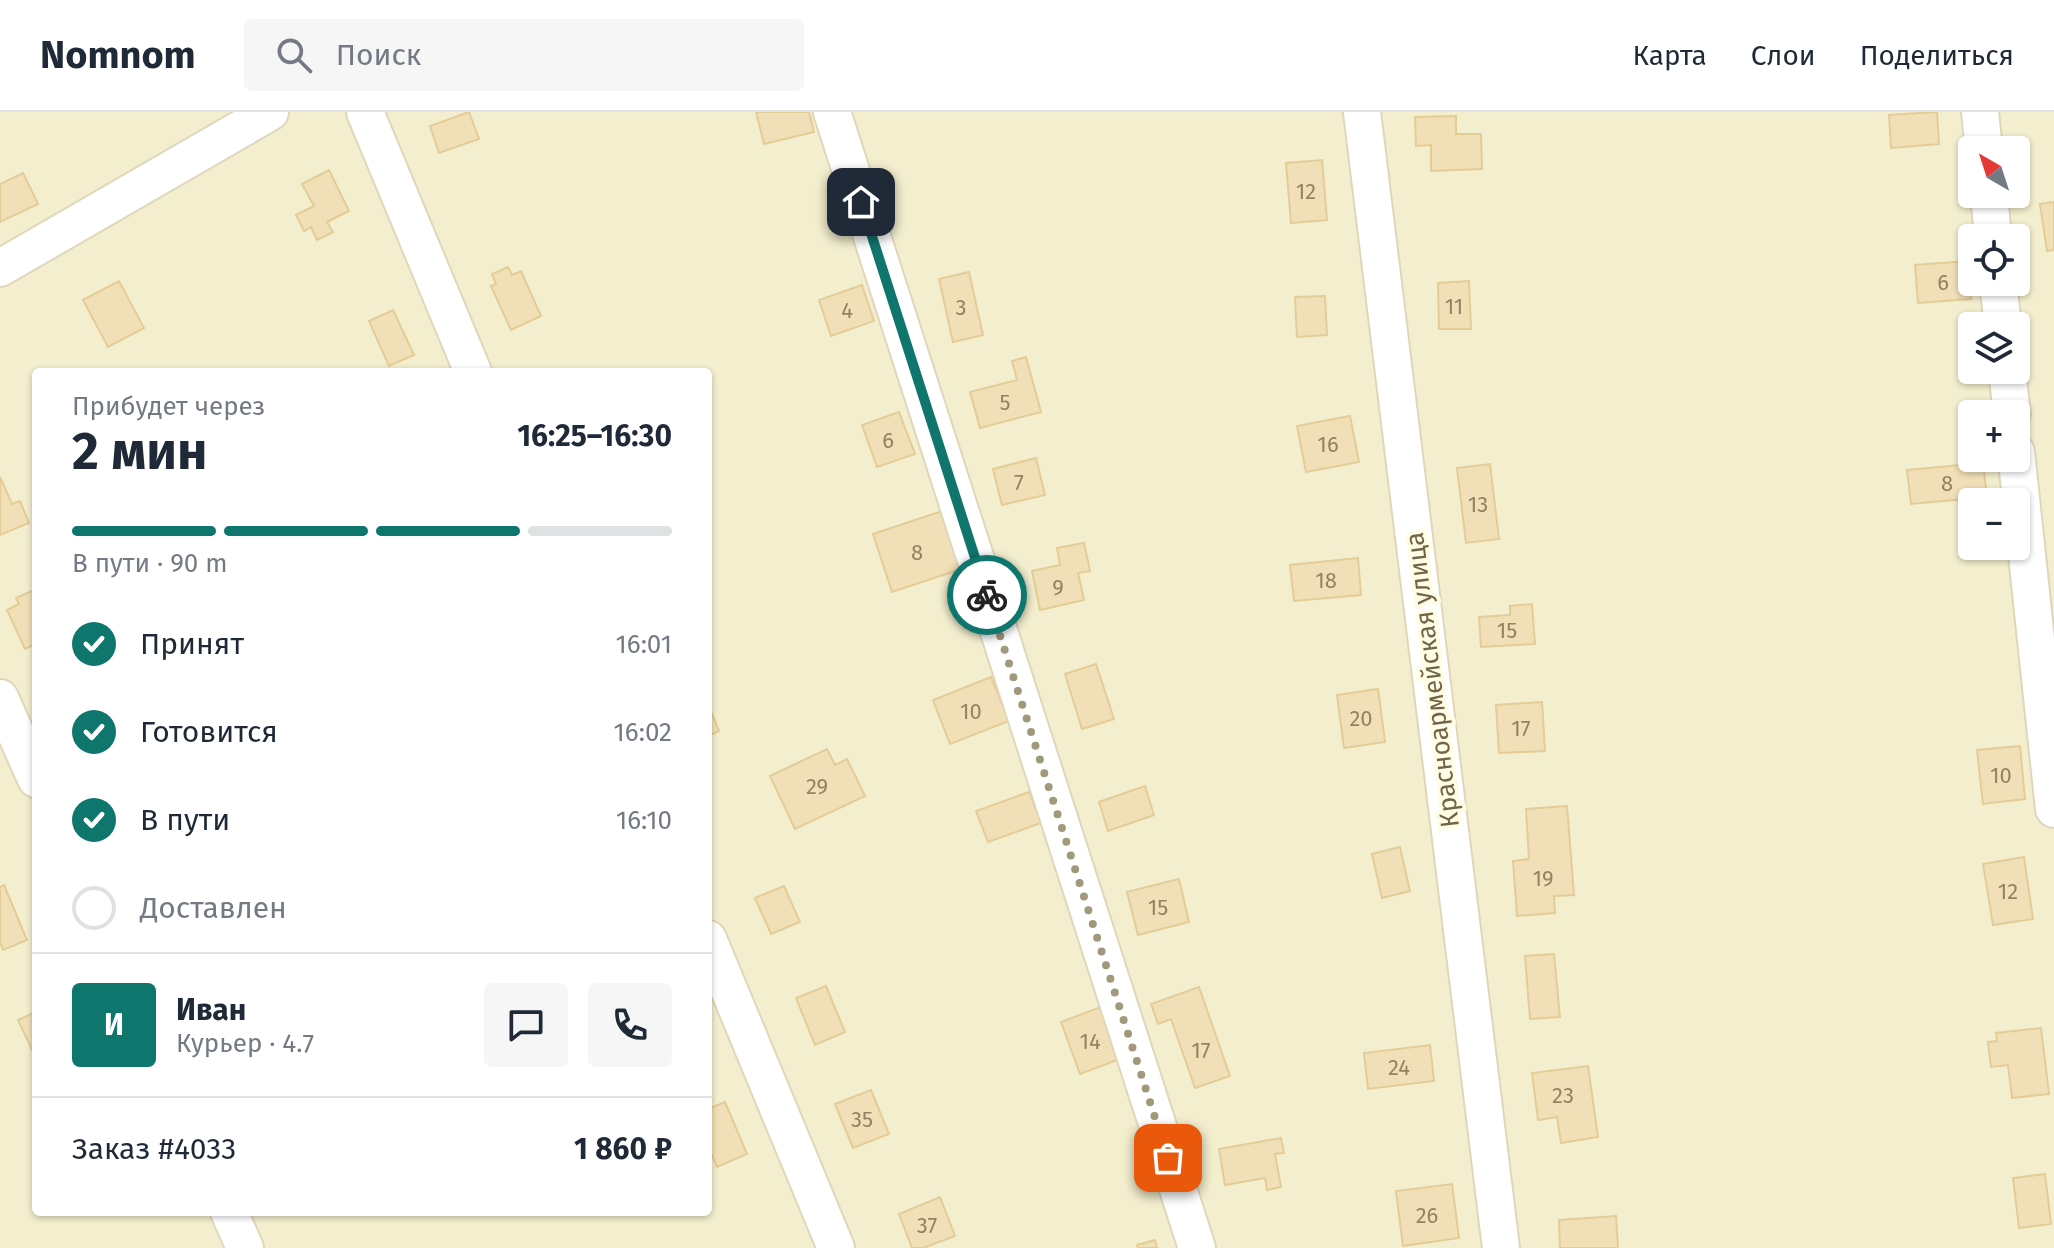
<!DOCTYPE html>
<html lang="ru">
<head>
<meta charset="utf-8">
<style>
  :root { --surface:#fff; --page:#f6f6f7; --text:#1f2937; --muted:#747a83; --line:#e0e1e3; --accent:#0f766e }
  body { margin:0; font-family:"Fira Sans",sans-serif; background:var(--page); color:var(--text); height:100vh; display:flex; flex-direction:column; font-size:30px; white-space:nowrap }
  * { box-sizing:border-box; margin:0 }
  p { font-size:26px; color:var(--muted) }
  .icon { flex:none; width:44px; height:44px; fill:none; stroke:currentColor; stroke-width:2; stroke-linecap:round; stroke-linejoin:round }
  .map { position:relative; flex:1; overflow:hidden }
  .side { position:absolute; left:32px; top:256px; width:680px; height:848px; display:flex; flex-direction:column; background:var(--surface); border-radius:8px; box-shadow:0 2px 6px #0004 }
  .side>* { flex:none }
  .needle { width:52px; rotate:321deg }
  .buttons { position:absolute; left:1958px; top:24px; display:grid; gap:16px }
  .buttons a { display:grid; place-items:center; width:72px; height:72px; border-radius:8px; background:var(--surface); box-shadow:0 2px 6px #0004; font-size:40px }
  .pin { position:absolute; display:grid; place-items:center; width:68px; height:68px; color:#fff; margin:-34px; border-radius:16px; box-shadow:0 4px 12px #0006 }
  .courier { position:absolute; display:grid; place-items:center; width:80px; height:80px; margin:-40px; border:6px solid #0f766e; border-radius:50%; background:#fff; color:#222; box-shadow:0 2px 10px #0007 }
  .head em { font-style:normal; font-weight:700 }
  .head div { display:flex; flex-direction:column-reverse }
  .head { display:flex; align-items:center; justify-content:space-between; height:136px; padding:0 40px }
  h1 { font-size:52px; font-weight:700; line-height:60px }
  .bar { display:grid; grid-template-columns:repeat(4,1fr); gap:12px 8px; align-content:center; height:96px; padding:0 40px }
  .bar i { height:10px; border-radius:6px; background:var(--line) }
  .bar .selected { background:var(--accent) }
  .bar p { grid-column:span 4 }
  .line { display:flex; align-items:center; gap:20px; padding:0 40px; border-top:2px solid var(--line) }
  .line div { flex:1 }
  .round { display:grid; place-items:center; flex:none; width:84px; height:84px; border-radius:8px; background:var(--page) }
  ol { padding:0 40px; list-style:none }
  li { display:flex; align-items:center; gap:24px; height:88px }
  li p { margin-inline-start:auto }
  li .icon { padding:8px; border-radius:50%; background:var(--accent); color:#fff; stroke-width:4 }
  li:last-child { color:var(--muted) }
  li i { width:44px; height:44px; border:4px solid var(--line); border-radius:50% }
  header { display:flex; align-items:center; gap:48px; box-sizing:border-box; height:112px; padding:0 40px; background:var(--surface); border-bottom:2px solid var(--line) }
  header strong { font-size:38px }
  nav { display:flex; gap:44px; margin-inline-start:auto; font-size:28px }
  .search { width:560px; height:72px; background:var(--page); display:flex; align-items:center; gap:20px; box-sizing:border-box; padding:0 28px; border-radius:8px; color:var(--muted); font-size:30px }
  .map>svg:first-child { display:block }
  .residential { fill:#f3eece; fill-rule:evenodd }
  .building { fill:#f1e0b7; stroke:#e4cc97; stroke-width:2 }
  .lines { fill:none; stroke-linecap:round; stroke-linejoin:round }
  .street-casing { stroke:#e0d7bb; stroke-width:40 }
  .street { stroke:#fff; stroke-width:36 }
  .done { stroke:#a2987c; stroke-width:8; stroke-dasharray:0 14.4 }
  .route { stroke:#0f766e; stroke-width:10 }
  .labels { text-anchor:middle; stroke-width:8; stroke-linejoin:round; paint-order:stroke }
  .number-label { font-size:22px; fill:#928363 }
  .street-label { font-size:26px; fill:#726447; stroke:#fffde5 }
</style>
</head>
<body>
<header>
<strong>Nomnom</strong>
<div class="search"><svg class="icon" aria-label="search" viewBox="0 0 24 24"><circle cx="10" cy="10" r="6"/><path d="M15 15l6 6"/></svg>Поиск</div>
<nav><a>Карта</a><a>Слои</a><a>Поделиться</a></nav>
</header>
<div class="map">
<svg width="2054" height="1136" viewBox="0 0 2054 1136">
  <rect width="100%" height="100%" fill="#fcfadf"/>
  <path class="residential" d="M0 0H2054V1136H0ZM1972 38H2016V82H1972ZM1972 126H2016V170H1972ZM1972 214H2016V258H1972ZM36 260H708V1100H36ZM1972 302H2016V346H1972ZM1972 390H2016V434H1972Z"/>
  <path class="building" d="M469 0 479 27 439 41 430 14Z
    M756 0H809L814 20 764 32Z
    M1937 0 1939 32 1891 36 1889 3Z
    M1456 4V22H1481L1482 57 1431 59V33L1416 34 1415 5Z
    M1322 48 1327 108 1291 111 1286 51Z
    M329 58 349 99 327 110 333 120 317 128 311 115 304 119 296 103 314 94 302 72Z
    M23 61 38 92 0 110V72Z
    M2054 90V138L2047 139 2040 92Z
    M1968 149 1971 187 1918 191 1915 153Z
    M508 155 512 163 521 159 541 204 511 218 491 174 496 172 492 162Z
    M969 160 983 223 953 230 939 167Z
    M119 169 144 216 108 235 83 188Z
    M1469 169 1471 217H1439L1438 171Z
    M862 173 874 209 831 224 819 188Z
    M1325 184 1327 223 1297 225 1295 185Z
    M393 198 414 243 389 254 369 209Z
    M1026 245 1041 300 980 316 970 280 1017 268 1012 249Z
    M899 300 915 342 877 355 862 313Z
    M1350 304 1359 350 1306 360 1297 314Z
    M1036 346 1045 383 1002 393 993 357Z
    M1983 351 1987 385 1911 392 1907 358Z
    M1490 352 1499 427 1466 431 1457 356Z
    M0 365 12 392 20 389 29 411 0 423Z
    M942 399 961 457 892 480 873 422Z
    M1084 431 1090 459 1078 461 1084 488 1040 498 1032 459 1060 453 1057 436Z
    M1358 446 1361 483 1294 489 1290 453Z
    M36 477V532L25 537 7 498 19 492 16 486Z
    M1532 492 1535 532 1481 535 1479 505 1510 503V494Z
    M1096 552 1114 607 1082 617 1065 562Z
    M991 565 1009 609 950 632 933 588Z
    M1378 577 1385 630 1344 636 1337 583Z
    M1542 590 1545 639 1499 641 1496 593Z
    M708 592 719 619 708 624Z
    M2020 634 2025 687 1983 692 1977 638Z
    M827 637 835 653 847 647 865 684 795 717 770 664Z
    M1145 674 1154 703 1108 719 1099 690Z
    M1029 680 1041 711 988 730 976 699Z
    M1567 694 1574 783 1554 784 1555 801 1517 804 1513 749 1529 747 1526 697Z
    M1400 735 1410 779 1382 786 1372 742Z
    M2024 745 2033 807 1993 813 1983 752Z
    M1179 767 1189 810 1138 823 1127 780Z
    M4 773 27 828 3 838 0 830V775Z
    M784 774 800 810 771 822 755 786Z
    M1554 842 1560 905 1530 907 1525 844Z
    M826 874 845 920 815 933 796 886Z
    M1199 875 1230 964 1195 976 1171 907 1158 912 1151 892Z
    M1101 895 1120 947 1080 962 1061 910Z
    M36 900V946L18 908Z
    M2041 916 2049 982 2012 986 2008 953 1991 955 1988 930 1997 929 1996 921Z
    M1430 933 1434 969 1368 977 1364 941Z
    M1588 954 1598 1025 1561 1031 1557 1005 1538 1008 1532 961Z
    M871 978 889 1022 853 1036 835 992Z
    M725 990 747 1042 717 1055 708 1034V997Z
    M1281 1026 1284 1041 1275 1042 1281 1075 1267 1078 1265 1066 1225 1073 1219 1037Z
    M2045 1062 2051 1112 2019 1116 2013 1066Z
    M1452 1072 1459 1126 1403 1134 1396 1079Z
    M940 1085 955 1124 923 1136H912L899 1102Z
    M1616 1104 1618 1136H1560L1559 1108Z
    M1155 1128 1157 1136H1138L1137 1133Z"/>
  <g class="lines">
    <defs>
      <path id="street" d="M365 0 473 260
        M832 0 1197 1136
        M1362 0 1501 1136
        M1980 0 1984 38
        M1989 82 1993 126
        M0 156 270 0
        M1998 170 2003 214
        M2007 258 2012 302
        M2016 340 2054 697
        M0 586 36 667
        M708 827 836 1136
        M229 1100 245 1136"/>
    </defs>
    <use href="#street" class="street-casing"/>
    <use href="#street" class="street"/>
  </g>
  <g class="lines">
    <path class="done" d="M987 483 1168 1046"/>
    <path class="route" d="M861 90 987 483"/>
  </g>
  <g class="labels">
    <g class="number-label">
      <text x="1306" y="87">12</text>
      <text x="1943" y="178">6</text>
      <text x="1454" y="202">11</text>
      <text x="961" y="203">3</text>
      <text x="847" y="206">4</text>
      <text x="1005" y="298">5</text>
      <text x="888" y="336">6</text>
      <text x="1328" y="340">16</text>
      <text x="1019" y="378">7</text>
      <text x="1947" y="379">8</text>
      <text x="1478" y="400">13</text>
      <text x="917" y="448">8</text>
      <text x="1326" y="476">18</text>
      <text x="1058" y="483">9</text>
      <text x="1507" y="526">15</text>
      <text x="971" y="607">10</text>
      <text x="1361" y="614">20</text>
      <text x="1521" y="624">17</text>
      <text x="2001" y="671">10</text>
      <text x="817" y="682">29</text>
      <text x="1543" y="774">19</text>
      <text x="2008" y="787">12</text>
      <text x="1158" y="803">15</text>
      <text x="1090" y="937">14</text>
      <text x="1201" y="946">17</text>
      <text x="1399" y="963">24</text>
      <text x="1563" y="991">23</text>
      <text x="862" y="1015">35</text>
      <text x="1427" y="1111">26</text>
      <text x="927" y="1121">37</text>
    </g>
    <g class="street-label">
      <text transform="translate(1432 568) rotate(-97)" y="9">Красноармейская улица</text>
    </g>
  </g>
</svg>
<div class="buttons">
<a><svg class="needle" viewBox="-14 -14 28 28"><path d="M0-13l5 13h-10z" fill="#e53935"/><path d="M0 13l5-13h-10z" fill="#747a83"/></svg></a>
<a><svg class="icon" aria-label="locate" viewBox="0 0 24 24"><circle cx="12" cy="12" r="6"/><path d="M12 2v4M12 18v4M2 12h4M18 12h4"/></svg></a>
<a><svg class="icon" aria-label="layers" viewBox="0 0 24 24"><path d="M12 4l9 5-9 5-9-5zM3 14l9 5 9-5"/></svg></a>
<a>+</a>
<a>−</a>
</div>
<div class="pin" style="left:1168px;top:1046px;background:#ea580c"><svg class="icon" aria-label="bag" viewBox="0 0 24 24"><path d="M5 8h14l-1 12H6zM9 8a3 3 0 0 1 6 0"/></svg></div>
<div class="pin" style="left:861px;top:90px;background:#1f2937"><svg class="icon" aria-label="home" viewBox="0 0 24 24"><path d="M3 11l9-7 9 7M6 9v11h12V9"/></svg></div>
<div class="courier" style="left:987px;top:483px"><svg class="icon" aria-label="bike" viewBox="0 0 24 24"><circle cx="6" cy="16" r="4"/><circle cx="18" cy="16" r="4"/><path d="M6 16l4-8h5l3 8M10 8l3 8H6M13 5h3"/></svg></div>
<section class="side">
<div class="head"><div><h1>2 мин</h1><p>Прибудет через</p></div><em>16:25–16:30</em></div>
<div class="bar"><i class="selected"></i><i class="selected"></i><i class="selected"></i><i></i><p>В пути · 90 m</p></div>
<ol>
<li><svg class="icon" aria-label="check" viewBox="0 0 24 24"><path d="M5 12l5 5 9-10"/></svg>Принят<p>16:01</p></li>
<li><svg class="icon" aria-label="check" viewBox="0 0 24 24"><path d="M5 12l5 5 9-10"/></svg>Готовится<p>16:02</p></li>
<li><svg class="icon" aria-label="check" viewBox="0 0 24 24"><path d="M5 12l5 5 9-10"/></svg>В пути<p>16:10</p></li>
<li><i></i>Доставлен</li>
</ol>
<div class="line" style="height:144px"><b class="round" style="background:var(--accent);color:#fff">И</b><div><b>Иван</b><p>Курьер · 4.7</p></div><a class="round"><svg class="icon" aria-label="chat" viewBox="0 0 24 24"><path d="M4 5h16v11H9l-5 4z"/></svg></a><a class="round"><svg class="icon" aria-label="phone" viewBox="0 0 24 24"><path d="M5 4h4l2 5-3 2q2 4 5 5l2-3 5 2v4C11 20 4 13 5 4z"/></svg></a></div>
<div class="line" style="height:104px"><div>Заказ #4033</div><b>1 860 ₽</b></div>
</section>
</div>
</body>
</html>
